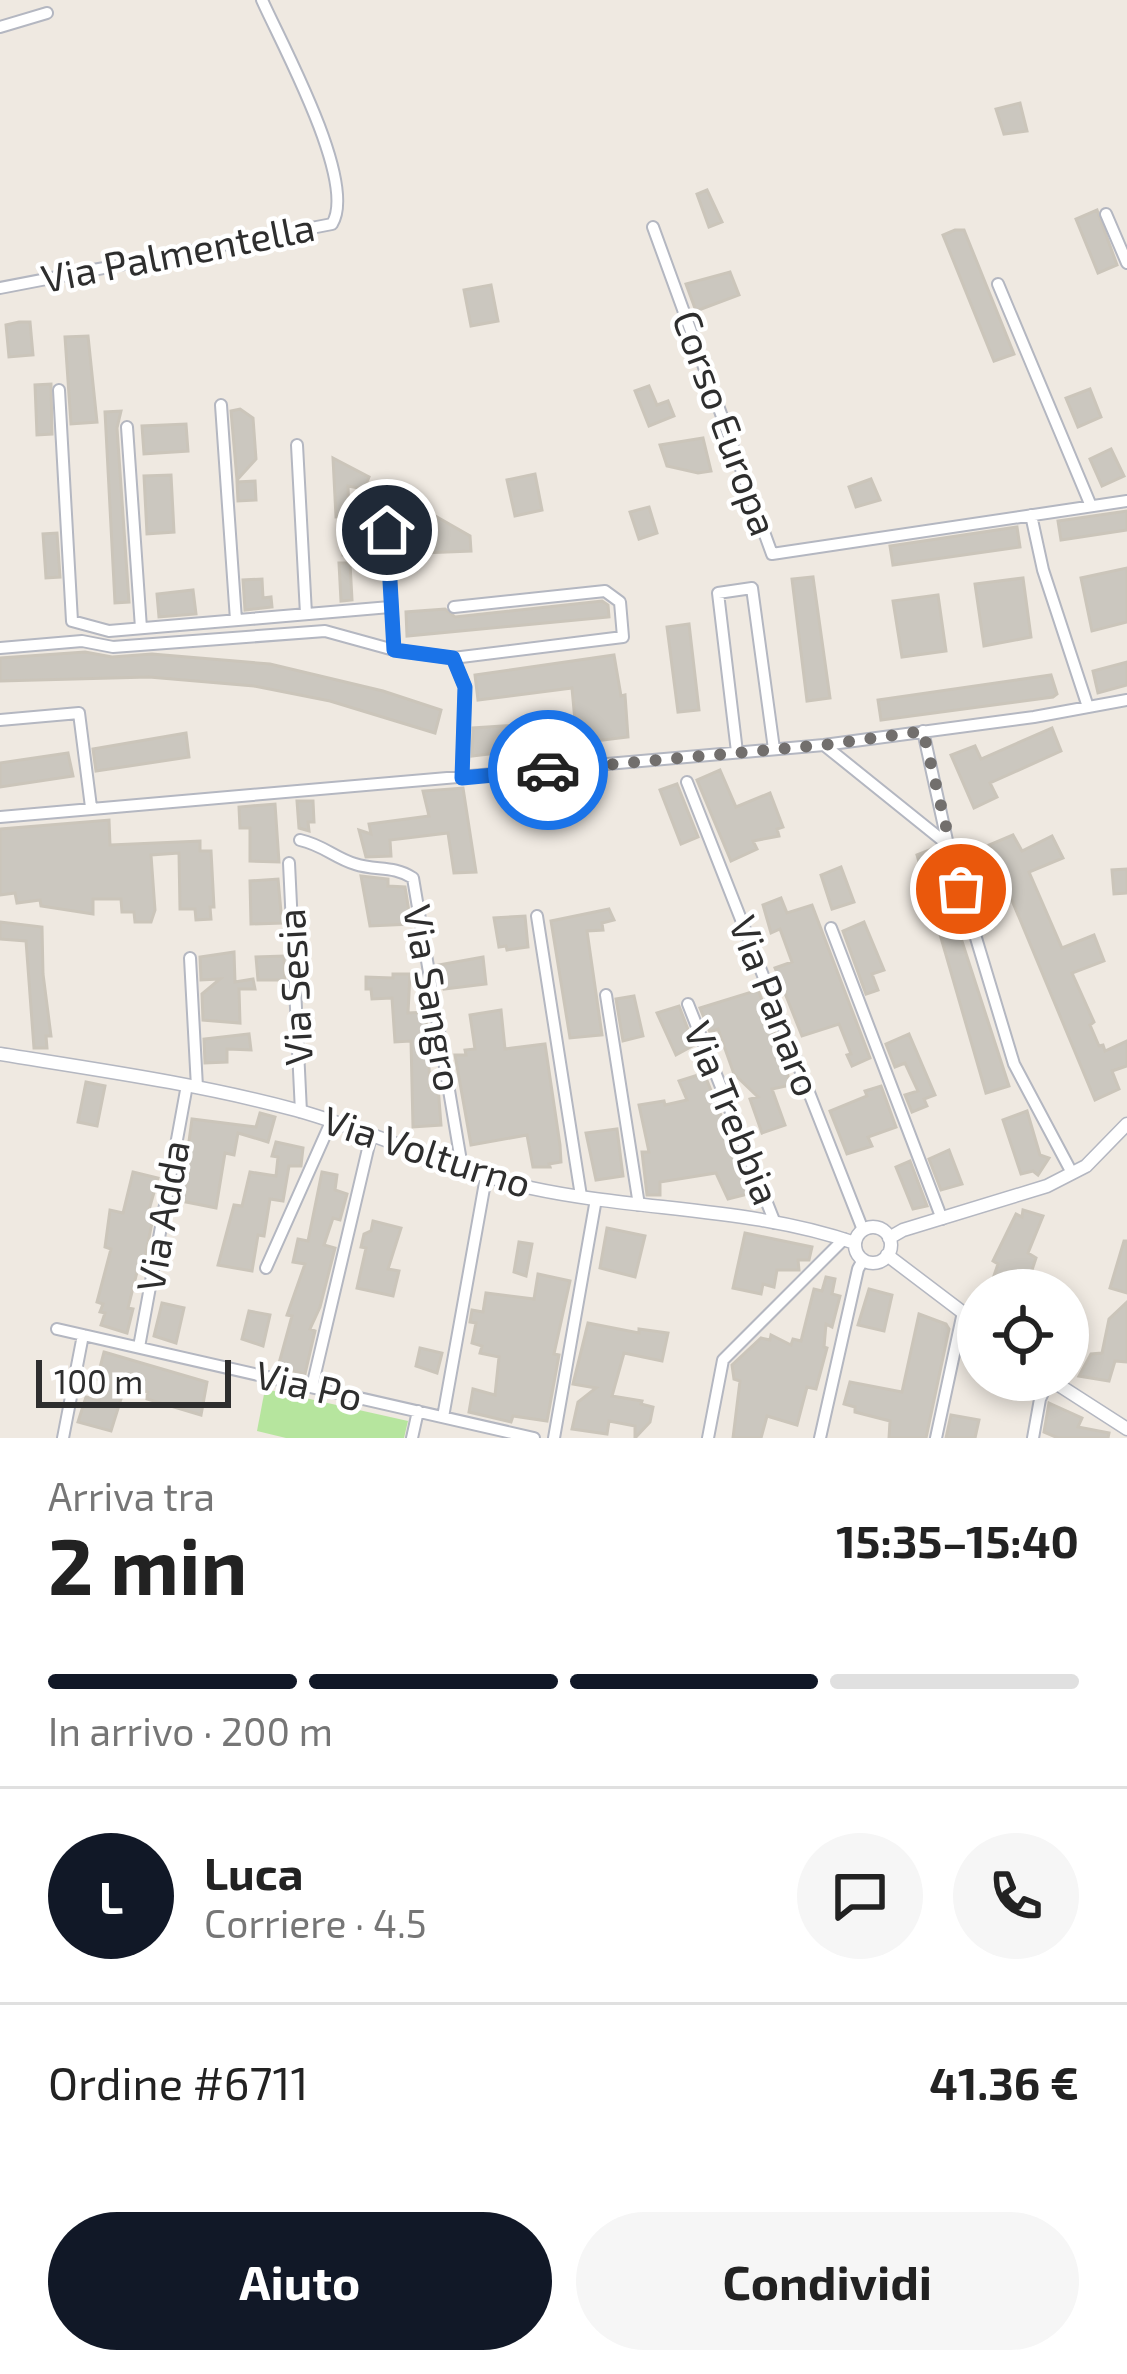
<!DOCTYPE html>
<html lang="it">
<head>
<meta charset="utf-8">
<style>
  :root { --surface:#fff; --page:#f6f6f6; --text:#222; --muted:#767676; --line:#e0e0e0; --accent:#111827 }
  body { margin:0; font-family:"Exo 2",sans-serif; background:var(--page); color:var(--text); height:100vh; display:flex; flex-direction:column; font-size:45px; white-space:nowrap }
  * { box-sizing:border-box; margin:0 }
  p { font-size:39px; color:var(--muted) }
  .icon { flex:none; width:66px; height:66px; fill:none; stroke:currentColor; stroke-width:2; stroke-linecap:round; stroke-linejoin:round }
  .map { position:relative; height:1438px; overflow:hidden }
  .details { display:flex; flex-direction:column; background:var(--surface); flex:1 }
  .details>* { flex:none }
  .tools { position:absolute; left:957px; top:1269px; display:grid; gap:24px }
  .tools a { display:grid; place-items:center; width:132px; height:132px; border-radius:50%; background:var(--surface); box-shadow:0 6px 18px #0003; font-size:60px }
  .scale { position:absolute; left:36px; bottom:30px; width:195px; box-sizing:border-box; padding-left:12px; border:6px solid #2e2e2e; border-top:0; font-size:33px; line-height:42px; white-space:nowrap; color:#2e2e2e; -webkit-text-stroke:9px #fff; paint-order:stroke }
  .pin { position:absolute; display:grid; place-items:center; width:102px; height:102px; color:#fff; margin:-51px; border:6px solid #fff; border-radius:50%; box-shadow:0 3px 12px #0007 }
  .courier { position:absolute; display:grid; place-items:center; width:120px; height:120px; margin:-60px; border:9px solid #1a73e8; border-radius:50%; background:#fff; color:#222; box-shadow:0 3px 15px #0007 }
  .head em { font-style:normal; font-weight:700 }
  .head div { display:flex; flex-direction:column-reverse }
  .head { display:flex; align-items:center; justify-content:space-between; height:204px; padding:0 48px }
  h1 { font-size:78px; font-weight:700; line-height:90px }
  .bar { display:grid; grid-template-columns:repeat(4,1fr); gap:18px 12px; align-content:center; height:144px; padding:0 48px }
  .bar i { height:15px; border-radius:9px; background:var(--line) }
  .bar .selected { background:var(--accent) }
  .bar p { grid-column:span 4 }
  .line { display:flex; align-items:center; gap:30px; padding:0 48px; border-top:3px solid var(--line) }
  .line div { flex:1 }
  .round { display:grid; place-items:center; flex:none; width:126px; height:126px; border-radius:63px; background:var(--page) }
  .button { display:flex; gap:24px; margin-top:auto; padding:24px 48px }
  .button a { flex:1; height:138px; border-radius:72px; background:var(--accent); color:#fff; font-size:48px; font-weight:700; line-height:138px; text-align:center }
  .button a+a { background:var(--page); color:var(--text) }
  .map>svg:first-child { display:block }
  .green { fill:#b6e59e }
  .building { fill:#cbc7bf; stroke:#cbc5ba; stroke-width:3 }
  .lines { fill:none; stroke-linecap:round; stroke-linejoin:round }
  .minor-casing { stroke:#b4b7c1; stroke-width:14 }
  .tertiary-casing { stroke:#b4b7c1; stroke-width:15 }
  .minor { stroke:#fff; stroke-width:10 }
  .tertiary { stroke:#fff; stroke-width:12 }
  .done { stroke:#726f6d; stroke-width:12; stroke-dasharray:0 21.6 }
  .route { stroke:#1a73e8; stroke-width:15 }
  .labels { text-anchor:middle; stroke-width:9; stroke-linejoin:round; paint-order:stroke }
  .street-label { font-size:39px; fill:#2e2e2e; stroke:#fff }
</style>
</head>
<body>
<div class="map">
<svg width="1127" height="1438" viewBox="0 0 1127 1438">
  <rect width="100%" height="100%" fill="#efe9e1"/>
  <path class="green" d="M265 1389 408 1421 404 1438H286L257 1431Z"/>
  <path class="building" d="M1020 103 1027 131 1004 134 996 109Z
    M707 190 722 222 709 227 697 194Z
    M1097 210 1117 265 1098 273 1076 219Z
    M955 230H964L1014 354 994 361 943 235Z
    M730 272 739 295 696 311 686 284Z
    M491 285 498 321 471 326 464 290Z
    M19 322H30L33 355 9 357 6 325Z
    M88 336 97 422 71 424 65 337Z
    M51 384 52 434 37 435 35 385Z
    M649 386 657 405 668 401 674 416 649 426 635 391Z
    M1090 389 1101 417 1078 427 1066 398Z
    M240 409 253 418 256 459 237 480 231 411Z
    M121 411 117 428 129 602 115 603 105 412Z
    M186 424 188 451 144 454 142 426Z
    M703 438 711 471 698 473 667 466 660 445Z
    M1111 449 1124 476 1102 486 1090 459Z
    M333 458 369 477 364 489 348 486 349 516 336 517Z
    M535 474 542 510 515 516 507 480Z
    M171 475 174 532 147 534 144 476Z
    M871 479 880 500 856 507 849 487Z
    M255 481 256 500 238 501 237 482Z
    M649 507 657 533 639 539 630 512Z
    M1127 511V530L1061 540 1058 521Z
    M430 513 470 536 471 551 423 553 422 514Z
    M377 524 379 553 343 555 341 526Z
    M1017 527 1020 547 893 565 890 546Z
    M57 533 60 577 46 578 43 534Z
    M339 563H350L352 600 341 601Z
    M1127 568V622L1092 631 1081 578Z
    M813 577 830 698 807 701 792 579Z
    M1023 578 1031 637 984 646 975 584Z
    M262 579 263 598 271 597 272 607 245 610 243 580Z
    M193 590 196 614 159 617 157 594Z
    M938 595 946 651 902 657 893 601Z
    M602 601 608 605 609 617 407 636 406 612 445 609 455 617Z
    M689 624 699 710 678 712 667 627Z
    M85 652 112 657 152 654 270 664 383 691 441 710 435 733 330 701 254 686 149 677 0 681V658Z
    M614 655 621 696 625 695 628 737 472 756 473 728 575 721 572 688 478 700 475 675Z
    M1127 662V685L1098 693 1093 671Z
    M1051 675 1057 694 1053 697 881 720 878 700Z
    M1052 728 1061 751 990 783 997 797 974 808 951 755 975 746 981 759Z
    M186 733 189 757 96 771 93 749Z
    M68 753 73 776 0 787V763Z
    M720 770 736 807 770 793 783 827 777 829 779 836 753 841 757 849 731 861 697 780Z
    M677 784 698 837 681 844 660 790Z
    M463 788 476 872 454 873 448 833 390 840 391 856 366 857 359 830 371 834 369 824 429 816 423 791Z
    M297 801H313L314 822H308L309 831 299 828Z
    M275 804 279 862 250 861V828H240L239 807Z
    M109 820 110 845 200 841V851H211L214 907H210L211 919 196 920 195 909H180L179 853 151 855 155 910 151 922H135L134 912H122L121 899H93V914L41 906 40 900 17 903 15 893 0 895V829Z
    M1013 835 1022 851 1052 836 1063 858 1029 872 1062 948 1094 935 1104 961 1072 973 1094 1022 1090 1025 1099 1046 1103 1045 1105 1051 1127 1041V1066L1112 1071 1119 1089 1095 1100 989 845Z
    M932 849 1009 1086 986 1093 917 855Z
    M841 867 854 902 832 909 821 875Z
    M1127 869V893L1114 894 1112 870Z
    M361 876 388 879V886L405 887 411 924 370 926Z
    M278 879 282 923 251 924 250 881Z
    M781 898 787 913 812 905 870 1058 852 1066 847 1055 851 1054 839 1024 802 1036 775 968 792 962 780 929 771 933 763 905Z
    M609 909 614 920 602 923 603 930 587 931 602 1035 570 1038 551 921Z
    M525 916 528 947 507 950 506 946 499 947 494 918Z
    M0 922 42 927 43 974 51 1036H46L47 1048H34L26 941 0 939Z
    M864 922 884 970 872 974 878 990 866 994 843 931Z
    M234 952 235 982 253 979 255 989H239L240 1023 203 1020 202 994 220 979 201 980 200 957Z
    M284 956 285 980H258L256 957Z
    M483 957 486 984 444 989 439 965Z
    M393 974H410L408 1013 426 1012 430 1087 438 1086 441 1125 413 1127 411 1041 395 1042 392 998 372 999 371 989H366V977L393 978Z
    M758 990 783 1052 790 1085 772 1089 785 1125 762 1133 750 1099 758 1097 734 1074 718 1029 710 1032 700 1008Z
    M634 996 643 1036 623 1041 616 999Z
    M679 1006 694 1045 676 1055 657 1013Z
    M501 1010 505 1049 545 1044 560 1145 561 1162 549 1164 550 1167H533L527 1135 471 1145 455 1055H466L465 1050 475 1049 470 1015Z
    M249 1034 251 1050 227 1049V1062L205 1063 204 1039Z
    M909 1034 935 1095 924 1099 927 1106 912 1112 905 1095 918 1091 905 1063 895 1067 886 1044Z
    M704 1073 752 1193 728 1199 716 1173 660 1182V1195H647L642 1152H649L639 1105 664 1101 665 1105 687 1100 679 1081Z
    M86 1082 105 1086 97 1126 78 1122Z
    M881 1086 896 1127 868 1137 872 1146 847 1154 830 1111 867 1096 865 1091Z
    M1027 1111 1040 1155 1049 1158 1038 1175 1033 1171 1021 1174 1003 1120Z
    M260 1113 275 1117 268 1142 238 1133 234 1155 225 1153 216 1208 181 1201 192 1119 256 1127Z
    M617 1129 623 1176 596 1180 586 1133Z
    M276 1142 303 1148 301 1166H289L283 1201 270 1199 264 1236 258 1235 252 1271 218 1265 234 1205 242 1206 250 1172 276 1176 278 1157 272 1156Z
    M949 1150 962 1184 941 1190 929 1159Z
    M910 1161 927 1206 913 1209 896 1167Z
    M133 1172 158 1178 147 1217 153 1218 145 1257 141 1256 128 1308 133 1309 127 1333 101 1325 105 1313 100 1312 103 1304 97 1302 111 1249 105 1247 110 1210 123 1213Z
    M322 1172 337 1175 335 1190 347 1194 340 1220 333 1218 324 1245 335 1248 320 1307 310 1329 315 1331 305 1374 278 1367 292 1316 287 1315 305 1264 293 1262 298 1239 308 1241Z
    M1023 1210 1043 1216 1028 1253 1036 1258 1028 1282 1022 1280 1018 1290H989L998 1264 993 1261 1016 1214 1022 1217Z
    M373 1221 401 1228 388 1269 399 1271 393 1296 357 1288 366 1248 361 1247 364 1234 371 1231Z
    M607 1228 645 1236 635 1277 600 1268Z
    M745 1233 812 1247 809 1260H798L799 1270H777L774 1287 763 1284 761 1294 733 1288Z
    M1124 1241H1127V1293L1110 1288Z
    M519 1242 532 1244 526 1276 514 1272Z
    M538 1274 570 1281 554 1354 559 1355 547 1421 513 1416 511 1422 469 1412 473 1389 495 1395 499 1357 480 1353 482 1346 472 1343 476 1323 470 1322 472 1310 483 1312 486 1293 534 1299Z
    M826 1277 835 1279 832 1294 840 1296 832 1327 826 1324 824 1347 827 1348 816 1389 807 1387 797 1425 767 1416 761 1438H733L740 1381 734 1379 732 1365 761 1338 770 1340 771 1335 791 1345 793 1339 801 1341 814 1289 822 1291Z
    M869 1289 892 1295 884 1331 858 1325Z
    M1127 1302V1362L1115 1361 1109 1381 1079 1376 1091 1354 1102 1353 1109 1319Z
    M162 1303 184 1308 176 1343 154 1336Z
    M249 1311 270 1315 263 1346 242 1339Z
    M919 1314 946 1324 949 1329 926 1438H889L890 1421 855 1412V1407L844 1404 850 1382 902 1392Z
    M588 1323 639 1333V1329L668 1333 662 1361 624 1353 612 1396 642 1401 641 1404 653 1407 650 1422 635 1438V1426L609 1421 607 1434 572 1429 578 1402 596 1388 573 1384Z
    M420 1348 442 1353 437 1373 416 1366Z
    M104 1352 207 1382 201 1415 147 1399 148 1392 125 1386 111 1431 78 1422 86 1397 99 1400 104 1381 97 1379Z
    M1049 1403 1082 1418 1078 1427 1109 1433 1108 1438H1058L1044 1432Z
    M951 1415 979 1420 975 1438H946Z"/>
  <g class="lines">
    <defs>
      <path id="minor" d="M0 27 47 13
        M1106 214 1127 263
        M653 227 772 554 1127 501
        M998 284 1091 506
        M0 288 332 224C358 183 282 45 262 0
        M59 390 72 621 109 631 390 607
        M221 405 236 620
        M127 427 141 628
        M297 445 306 614
        M385 491 394 650 453 658 465 687 462 778
        M1031 515 1043 570 1088 707
        M0 648 82 641 113 647 325 631 394 650
        M453 658 623 637 620 602 605 591 454 607
        M0 720 79 713 91 807
        M923 731 948 845 1014 1064 1072 1173
        M824 745 947 844
        M737 752 718 593 752 588 774 749
        M687 782 863 1230
        M0 817 824 745 1034 717 1127 700
        M300 840C323 845 335 858 355 864 376 871 393 865 413 878L462 1167
        M289 863 301 1112
        M537 916 581 1196
        M831 928 942 1219
        M190 958 197 1087
        M606 995 639 1205
        M688 1004 775 1223
        M266 1268 331 1122
        M57 1329 534 1438
        M139 1347 187 1085
        M312 1387 371 1136
        M443 1417 486 1177
        M63 1438 83 1335
        M412 1438 418 1411
        M554 1438 596 1199
        M708 1438 723 1360 844 1239
        M820 1438 858 1269 863 1260
        M936 1438 963 1312
        M1033 1438 1040 1399 1049 1380"/>
      <path id="tertiary" d="M0 1054C99 1070 199 1084 296 1110 376 1132 451 1170 531 1188 637 1211 752 1207 855 1243
        M855 1245a18 18 0 1 1 36 0a18 18 0 1 1-36 0Z
        M889 1238 903 1230 1047 1186 1086 1166 1127 1124
        M887 1255 978 1324
        M1051 1380 1127 1429"/>
    </defs>
    <use href="#minor" class="minor-casing"/>
    <use href="#tertiary" class="tertiary-casing"/>
    <use href="#minor" class="minor"/>
    <use href="#tertiary" class="tertiary"/>
  </g>
  <g class="lines">
    <path class="done" d="M548 770 824 745 923 731 961 889"/>
    <path class="route" d="M387 530 394 650 453 658 465 687 462 778 548 770"/>
  </g>
  <g class="labels">
    <g class="street-label">
      <text transform="translate(178 253) rotate(-11)" y="14">Via Palmentella</text>
      <text transform="translate(725 423) rotate(70)" y="14">Corso Europa</text>
      <text transform="translate(295 987) rotate(-93)" y="14">Via Sesia</text>
      <text transform="translate(433 998) rotate(80)" y="14">Via Sangro</text>
      <text transform="translate(775 1006) rotate(69)" y="14">Via Panaro</text>
      <text transform="translate(732 1113) rotate(68)" y="14">Via Trebbia</text>
      <text transform="translate(427 1152) rotate(18)" y="14">Via Volturno</text>
      <text transform="translate(163 1216) rotate(-80)" y="14">Via Adda</text>
      <text transform="translate(309 1386) rotate(13)" y="14">Via Po</text>
    </g>
  </g>
</svg>
<div class="tools">
<a><svg class="icon" aria-label="locate" viewBox="0 0 24 24"><circle cx="12" cy="12" r="6"/><path d="M12 2v4M12 18v4M2 12h4M18 12h4"/></svg></a>
</div>
<div class="scale">100 m</div>
<div class="pin" style="left:961px;top:889px;background:#ea580c"><svg class="icon" aria-label="bag" viewBox="0 0 24 24"><path d="M5 8h14l-1 12H6zM9 8a3 3 0 0 1 6 0"/></svg></div>
<div class="pin" style="left:387px;top:530px;background:#1f2937"><svg class="icon" aria-label="home" viewBox="0 0 24 24"><path d="M3 11l9-7 9 7M6 9v11h12V9"/></svg></div>
<div class="courier" style="left:548px;top:770px"><svg class="icon" aria-label="car" viewBox="0 0 24 24"><path d="M5 17H2v-5l4-1 3-4h7l3 4 3 1v5h-3M9 17h6M6 11h13"/><circle cx="7" cy="17" r="2"/><circle cx="17" cy="17" r="2"/></svg></div>
</div>
<section class="details">
<div class="head"><div><h1>2 min</h1><p>Arriva tra</p></div><em>15:35–15:40</em></div>
<div class="bar"><i class="selected"></i><i class="selected"></i><i class="selected"></i><i></i><p>In arrivo · 200 m</p></div>
<div class="line" style="height:216px"><b class="round" style="background:var(--accent);color:#fff">L</b><div><b>Luca</b><p>Corriere · 4.5</p></div><a class="round"><svg class="icon" aria-label="chat" viewBox="0 0 24 24"><path d="M4 5h16v11H9l-5 4z"/></svg></a><a class="round"><svg class="icon" aria-label="phone" viewBox="0 0 24 24"><path d="M5 4h4l2 5-3 2q2 4 5 5l2-3 5 2v4C11 20 4 13 5 4z"/></svg></a></div>
<div class="line" style="height:156px"><div>Ordine #6711</div><b>41.36 €</b></div>
<div class="button"><a>Aiuto</a><a>Condividi</a></div>
</section>
</body>
</html>
